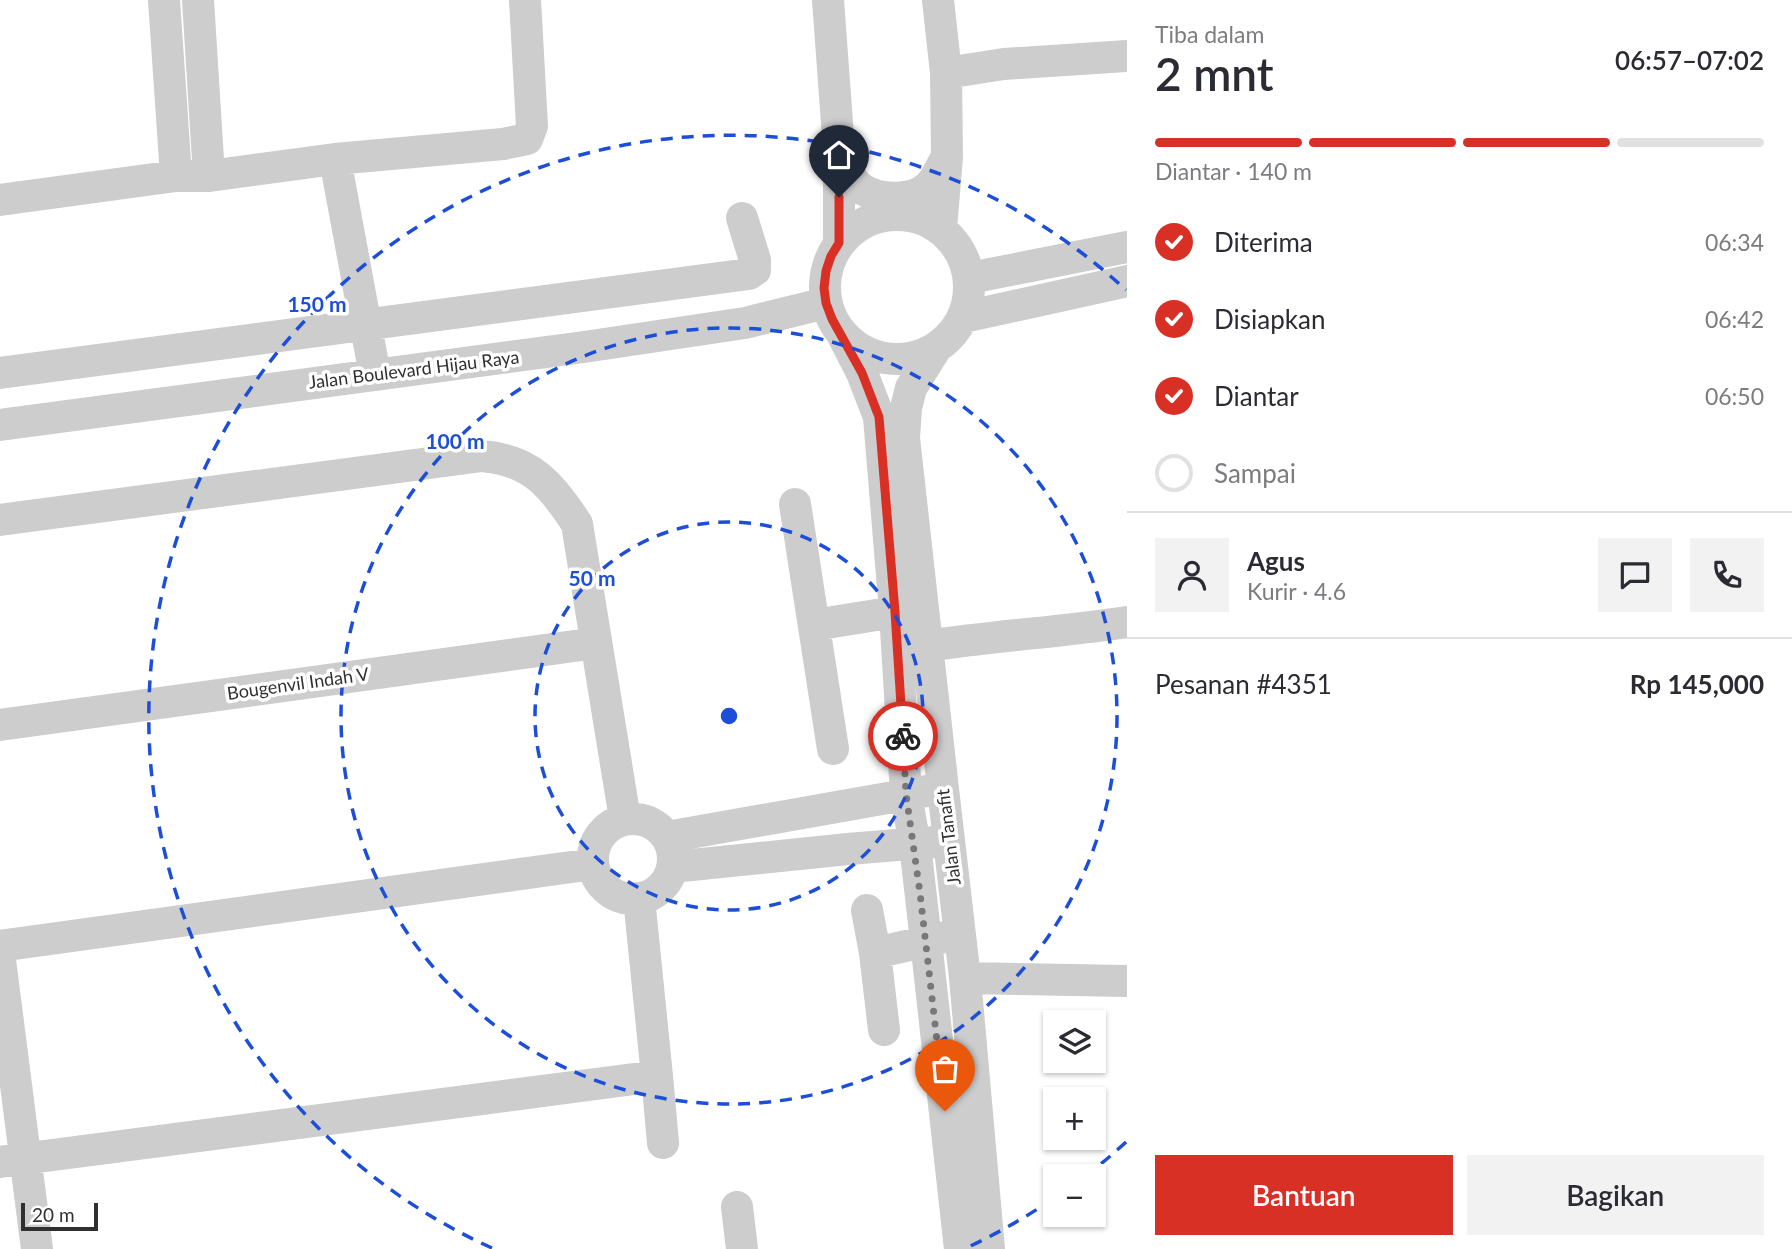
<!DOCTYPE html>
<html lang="id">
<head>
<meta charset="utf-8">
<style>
  :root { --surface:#fff; --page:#f2f2f3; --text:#2b2b33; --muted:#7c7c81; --line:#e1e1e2; --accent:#d93025 }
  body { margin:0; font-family:Lato,sans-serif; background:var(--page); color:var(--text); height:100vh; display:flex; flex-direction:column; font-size:26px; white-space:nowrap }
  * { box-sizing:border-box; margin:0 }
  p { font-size:23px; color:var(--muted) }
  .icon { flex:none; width:38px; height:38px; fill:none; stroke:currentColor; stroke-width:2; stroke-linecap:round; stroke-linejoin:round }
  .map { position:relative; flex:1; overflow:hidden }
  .drawer { display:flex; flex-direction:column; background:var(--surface); width:665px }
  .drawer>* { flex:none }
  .tools { position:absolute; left:1043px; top:1010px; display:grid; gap:14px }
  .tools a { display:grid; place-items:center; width:63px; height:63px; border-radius:0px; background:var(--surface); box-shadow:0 2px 5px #0004; font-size:35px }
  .scale { position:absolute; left:21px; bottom:18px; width:77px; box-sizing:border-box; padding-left:7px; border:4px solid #303030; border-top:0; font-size:19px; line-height:24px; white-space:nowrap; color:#303030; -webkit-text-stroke:5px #fff; paint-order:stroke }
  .pin { position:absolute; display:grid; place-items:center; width:60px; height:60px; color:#fff; margin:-72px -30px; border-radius:50% 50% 50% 0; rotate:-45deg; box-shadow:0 0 7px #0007 }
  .pin .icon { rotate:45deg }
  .courier { position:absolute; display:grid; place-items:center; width:70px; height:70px; margin:-35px; border:5px solid #d93025; border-radius:50%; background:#fff; color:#222; box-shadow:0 2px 9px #0007 }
  .summary em { font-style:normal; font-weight:600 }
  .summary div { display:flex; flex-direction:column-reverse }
  .summary { display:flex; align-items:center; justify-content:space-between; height:119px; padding:0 28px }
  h1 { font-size:46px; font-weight:600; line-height:52px }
  .bar { display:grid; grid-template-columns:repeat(4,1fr); gap:10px 7px; align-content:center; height:84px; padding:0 28px }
  .bar i { height:9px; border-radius:5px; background:var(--line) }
  .bar .current { background:var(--accent) }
  .bar p { grid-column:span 4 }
  .line { display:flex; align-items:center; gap:18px; padding:0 28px; border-top:2px solid var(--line) }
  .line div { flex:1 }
  .round { display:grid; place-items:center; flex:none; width:74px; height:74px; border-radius:0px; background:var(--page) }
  ol { padding:0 28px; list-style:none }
  li { display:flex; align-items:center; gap:21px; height:77px }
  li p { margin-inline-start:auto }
  li .icon { padding:7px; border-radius:50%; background:var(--accent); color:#fff; stroke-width:4 }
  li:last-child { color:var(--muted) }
  li i { width:38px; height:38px; border:4px solid var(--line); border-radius:50% }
  .action { display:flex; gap:14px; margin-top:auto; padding:14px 28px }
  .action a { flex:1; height:80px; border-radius:0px; background:var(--accent); color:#fff; font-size:28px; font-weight:600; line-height:80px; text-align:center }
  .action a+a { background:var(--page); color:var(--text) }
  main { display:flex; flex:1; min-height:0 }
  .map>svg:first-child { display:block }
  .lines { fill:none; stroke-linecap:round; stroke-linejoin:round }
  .minor { stroke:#cdcdcd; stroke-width:32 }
  .done { stroke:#787878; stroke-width:7; stroke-dasharray:0 12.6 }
  .route { stroke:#d93025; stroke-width:9 }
  .ring { fill:none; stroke:#1d4ed8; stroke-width:3.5; stroke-dasharray:12 9 }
  .labels { text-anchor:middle; stroke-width:7; stroke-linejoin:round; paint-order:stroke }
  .street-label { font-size:18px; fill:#303030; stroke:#fff }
  .centre { fill:#1d4ed8; stroke:#fff; stroke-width:3.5 }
  .ring-label { font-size:21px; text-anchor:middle; font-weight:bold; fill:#1d4ed8; stroke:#fff; stroke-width:7; stroke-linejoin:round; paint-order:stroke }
</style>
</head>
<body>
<main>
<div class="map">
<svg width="1127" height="1249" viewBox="0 0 1127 1249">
  <rect width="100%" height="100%" fill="#fff"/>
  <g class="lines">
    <path class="minor" d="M164 0 176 176
      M198 0 209 176
      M828 0 839 150V243
      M938 0 946 73 947 157 941 229
      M946 73 1004 64 1127 56
      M840 152C845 166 850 181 862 189 880 201 914 201 929 186 937 178 941 167 946 158
      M335 159 375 375
      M0 200 176 176H209L335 159 503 144 527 139 532 126 525 0
      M825 287a72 72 0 1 1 144 0a72 72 0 1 1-144 0Z
      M970 278 1127 247
      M964 317 1127 281
      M841 332 862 373 879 417 895 612 906 795 915 845 926 941 960 1249
      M936 348 911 388 906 408 904 438 943 789 965 978 989 1249
      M0 373 749 274 755 270V260L742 218
      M0 425 584 347 745 323 826 303
      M795 504 833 749
      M0 520 482 456C531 460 552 485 577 524L625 819
      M814 625 895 612
      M927 646C993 636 1060 632 1127 622
      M0 725 596 643
      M593 859a40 40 0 1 1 80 0a40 40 0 1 1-80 0Z
      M667 837 927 791
      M672 867 848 849 934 842
      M867 910 875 953
      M0 946 593 864
      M0 960 37 1249
      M965 978 1127 981
      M884 1030 875 953 945 937
      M657 1076 663 1143
      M0 1162 657 1076 639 898
      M737 1207 742 1249"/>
  </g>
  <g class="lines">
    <path class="done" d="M903 736 906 794 920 893 945 1111"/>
    <path class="route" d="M839 197V243L831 256 826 271 824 288 826 303 832 319 862 373 879 417 895 612 903 736"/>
  </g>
  <g class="ring">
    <circle cx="729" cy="716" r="194"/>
    <circle cx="729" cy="716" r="388"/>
    <path d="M1126 1142A582 582 0 0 1 1087 1175M1054 1198A582 582 0 0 1 966 1248M492 1248A582 582 0 1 1 1126 290"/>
  </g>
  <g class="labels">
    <g class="street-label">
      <text transform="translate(414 370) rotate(-7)" y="6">Jalan Boulevard Hijau Raya</text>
      <text transform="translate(298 684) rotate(-8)" y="6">Bougenvil Indah V</text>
      <text transform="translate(949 837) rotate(-97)" y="6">Jalan Tanafit</text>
    </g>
  </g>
  <circle cx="729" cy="716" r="10" class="centre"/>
  <g class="ring-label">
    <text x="317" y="312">150 m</text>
    <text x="455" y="449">100 m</text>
    <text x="592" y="586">50 m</text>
  </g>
</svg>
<div class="tools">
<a><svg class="icon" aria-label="layers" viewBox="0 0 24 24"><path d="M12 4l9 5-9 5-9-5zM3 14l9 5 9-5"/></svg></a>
<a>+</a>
<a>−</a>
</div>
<div class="scale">20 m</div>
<div class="pin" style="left:945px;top:1111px;background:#ea580c"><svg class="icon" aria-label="bag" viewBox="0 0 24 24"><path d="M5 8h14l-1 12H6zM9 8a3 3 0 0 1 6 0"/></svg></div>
<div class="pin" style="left:839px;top:197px;background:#1f2937"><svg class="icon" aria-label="home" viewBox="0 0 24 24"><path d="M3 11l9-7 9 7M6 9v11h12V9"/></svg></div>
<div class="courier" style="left:903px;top:736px"><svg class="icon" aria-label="bike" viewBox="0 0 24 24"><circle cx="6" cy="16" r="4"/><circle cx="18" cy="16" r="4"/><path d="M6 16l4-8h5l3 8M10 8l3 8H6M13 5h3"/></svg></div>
</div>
<section class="drawer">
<div class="summary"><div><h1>2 mnt</h1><p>Tiba dalam</p></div><em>06:57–07:02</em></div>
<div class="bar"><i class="current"></i><i class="current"></i><i class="current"></i><i></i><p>Diantar · 140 m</p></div>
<ol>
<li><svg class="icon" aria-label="check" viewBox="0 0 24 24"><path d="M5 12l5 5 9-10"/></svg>Diterima<p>06:34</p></li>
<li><svg class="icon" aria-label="check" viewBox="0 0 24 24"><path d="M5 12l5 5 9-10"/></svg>Disiapkan<p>06:42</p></li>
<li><svg class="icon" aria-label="check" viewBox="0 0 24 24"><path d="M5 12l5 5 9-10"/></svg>Diantar<p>06:50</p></li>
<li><i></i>Sampai</li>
</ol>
<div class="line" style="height:126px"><a class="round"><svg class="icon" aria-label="person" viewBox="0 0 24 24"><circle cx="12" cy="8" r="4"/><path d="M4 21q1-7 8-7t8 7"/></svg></a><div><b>Agus</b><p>Kurir · 4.6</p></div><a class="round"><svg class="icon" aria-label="chat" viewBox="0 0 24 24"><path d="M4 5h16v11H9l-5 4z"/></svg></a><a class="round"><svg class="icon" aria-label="phone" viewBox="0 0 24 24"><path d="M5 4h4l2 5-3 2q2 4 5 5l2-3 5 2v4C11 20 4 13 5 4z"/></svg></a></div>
<div class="line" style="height:91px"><div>Pesanan #4351</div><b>Rp 145,000</b></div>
<div class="action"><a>Bantuan</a><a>Bagikan</a></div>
</section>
</main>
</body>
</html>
